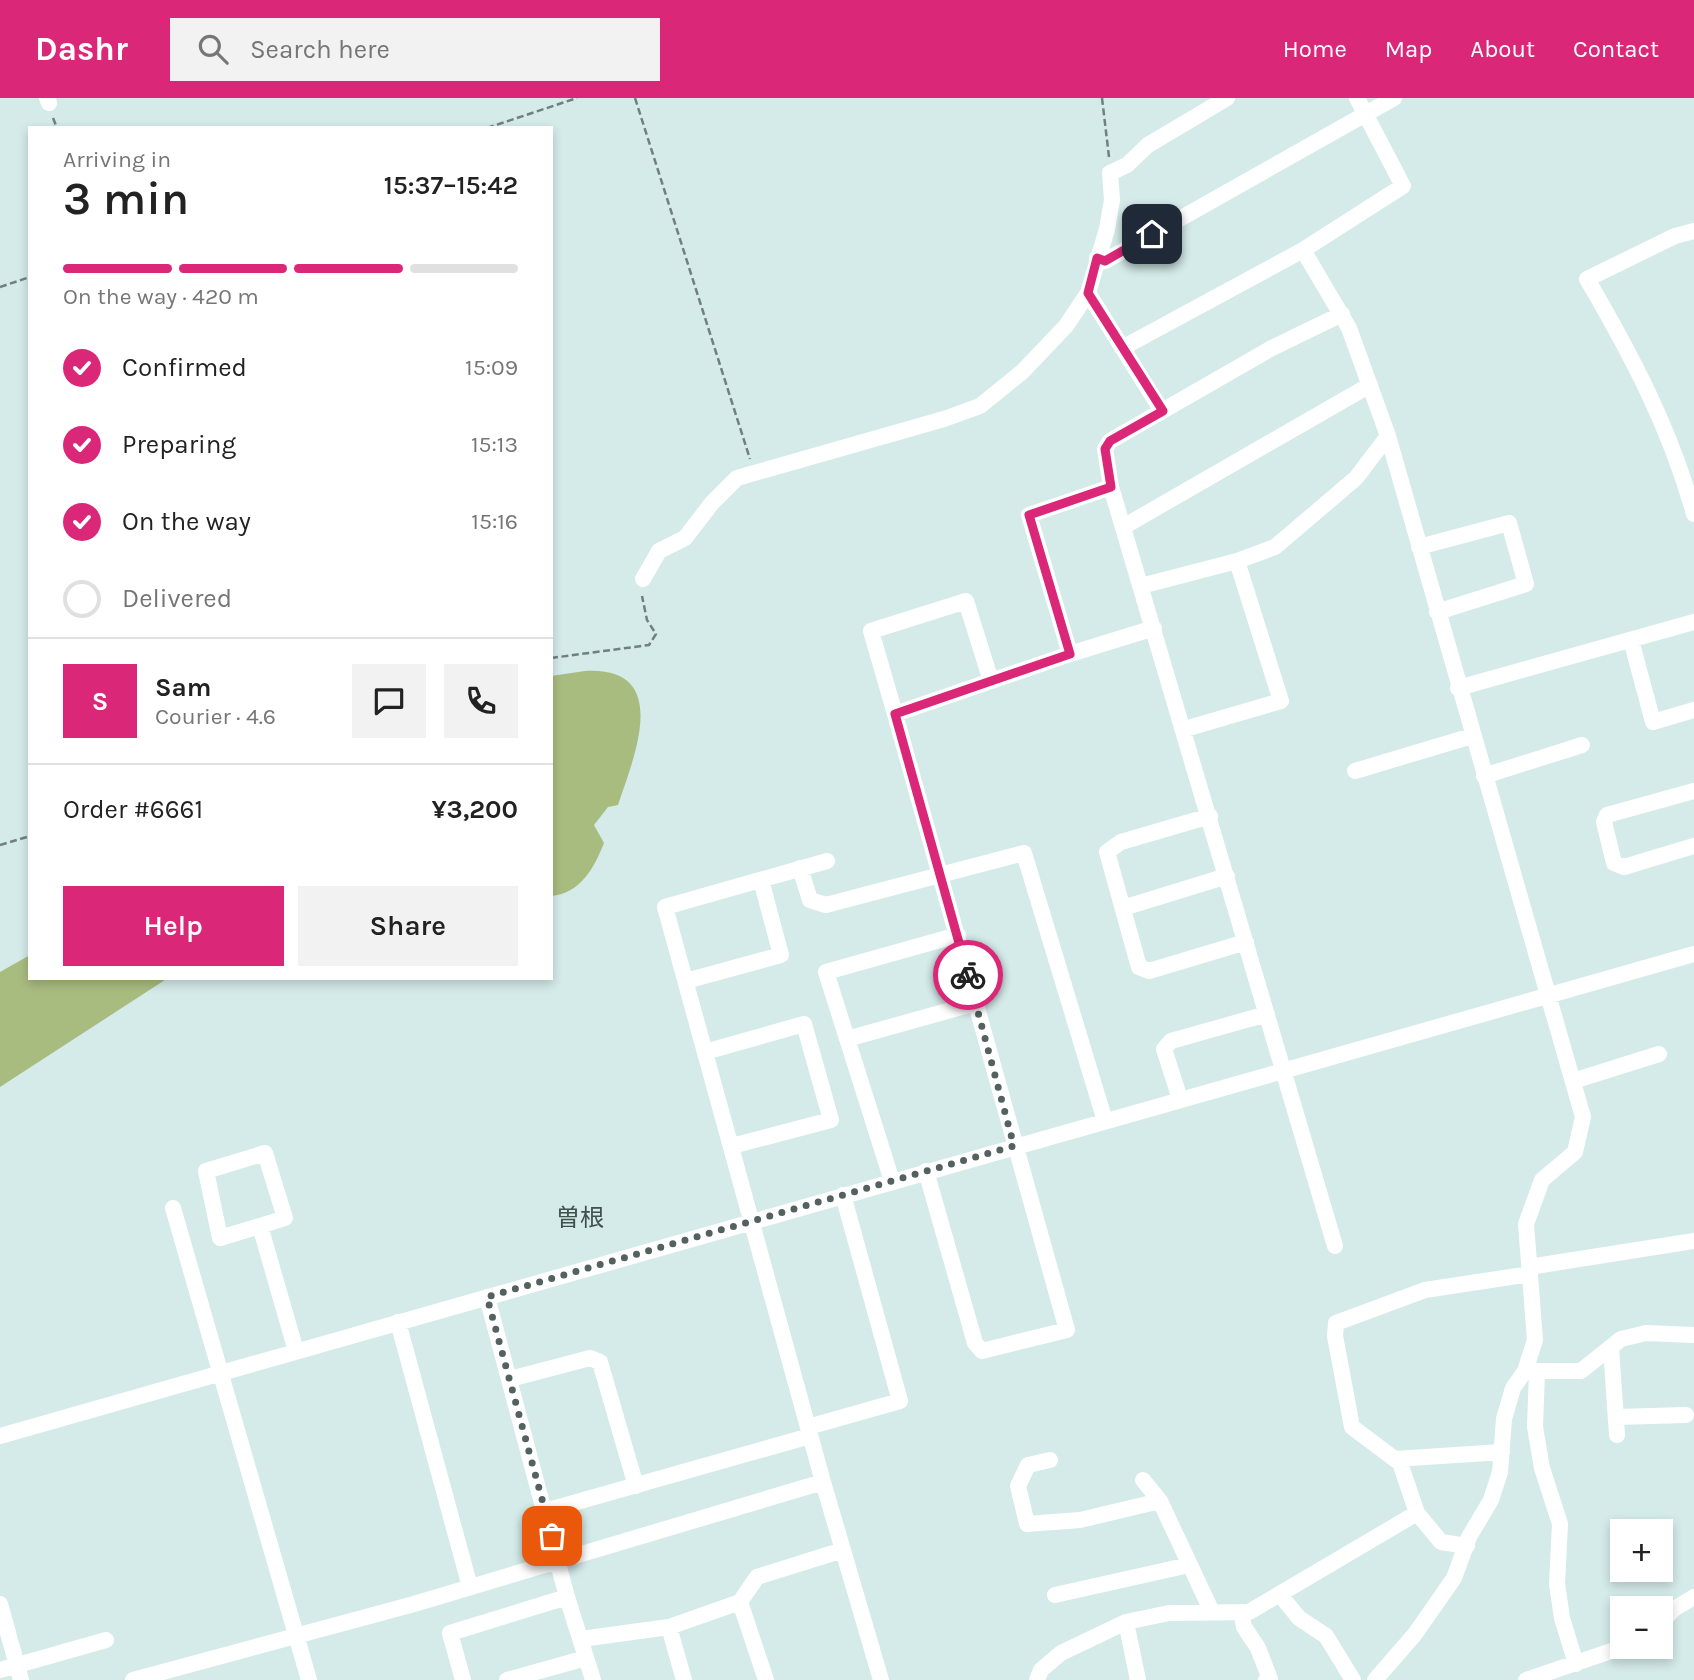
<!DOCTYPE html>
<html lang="en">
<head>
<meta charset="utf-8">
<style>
  :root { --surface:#fff; --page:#f2f2f2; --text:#222; --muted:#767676; --line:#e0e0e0; --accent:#db2777 }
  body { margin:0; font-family:Karla,"Noto Sans JP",sans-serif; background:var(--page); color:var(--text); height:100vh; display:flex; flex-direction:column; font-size:26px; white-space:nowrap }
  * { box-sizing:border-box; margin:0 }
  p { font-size:23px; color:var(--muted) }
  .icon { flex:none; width:38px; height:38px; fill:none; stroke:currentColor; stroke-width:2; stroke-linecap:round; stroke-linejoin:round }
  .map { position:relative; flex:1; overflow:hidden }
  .panel { position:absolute; left:28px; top:28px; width:525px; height:854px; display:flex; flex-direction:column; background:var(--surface); border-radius:0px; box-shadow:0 4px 10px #0003 }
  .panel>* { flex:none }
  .buttons { position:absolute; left:1610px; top:1421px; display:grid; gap:14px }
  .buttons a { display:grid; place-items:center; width:63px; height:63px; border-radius:0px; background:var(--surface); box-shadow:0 4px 10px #0003; font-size:35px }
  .pin { position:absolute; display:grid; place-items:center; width:60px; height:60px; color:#fff; margin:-30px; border-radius:14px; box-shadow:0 4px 10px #0006 }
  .courier { position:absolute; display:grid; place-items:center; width:70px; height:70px; margin:-35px; border:5px solid #db2777; border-radius:50%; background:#fff; color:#222; box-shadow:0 2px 9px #0007 }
  .headline em { font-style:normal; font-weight:600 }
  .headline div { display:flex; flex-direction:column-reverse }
  .headline { display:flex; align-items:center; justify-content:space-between; height:119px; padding:0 35px }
  h1 { font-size:46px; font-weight:600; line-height:52px }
  .bar { display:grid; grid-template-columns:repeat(4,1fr); gap:10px 7px; align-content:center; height:84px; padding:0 35px }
  .bar i { height:9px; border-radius:5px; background:var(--line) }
  .bar .current { background:var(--accent) }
  .bar p { grid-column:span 4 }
  .line { display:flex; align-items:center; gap:18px; padding:0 35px; border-top:2px solid var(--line) }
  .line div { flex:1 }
  .round { display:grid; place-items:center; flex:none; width:74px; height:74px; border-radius:0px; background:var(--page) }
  ol { padding:0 35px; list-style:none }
  li { display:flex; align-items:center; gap:21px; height:77px }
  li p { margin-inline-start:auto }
  li .icon { padding:7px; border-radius:50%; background:var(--accent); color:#fff; stroke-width:4 }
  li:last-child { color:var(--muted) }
  li i { width:38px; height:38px; border:4px solid var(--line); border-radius:50% }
  .cta { display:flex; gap:14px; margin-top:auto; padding:14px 35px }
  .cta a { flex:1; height:80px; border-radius:0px; background:var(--accent); color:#fff; font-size:28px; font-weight:600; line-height:80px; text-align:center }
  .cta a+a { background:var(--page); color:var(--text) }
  header { display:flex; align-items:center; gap:42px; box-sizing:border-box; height:98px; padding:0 35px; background:var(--accent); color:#fff }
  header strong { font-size:33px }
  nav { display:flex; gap:38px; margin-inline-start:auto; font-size:24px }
  .search { width:490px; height:63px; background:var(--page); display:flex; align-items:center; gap:18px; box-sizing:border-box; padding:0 24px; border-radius:0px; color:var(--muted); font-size:26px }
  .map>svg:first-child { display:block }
  .green { fill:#a9bc80 }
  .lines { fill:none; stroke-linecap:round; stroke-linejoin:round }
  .path { stroke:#70807f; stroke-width:2.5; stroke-dasharray:7 3.5; stroke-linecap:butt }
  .minor { stroke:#fff; stroke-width:16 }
  .done { stroke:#536160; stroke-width:7; stroke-dasharray:0 12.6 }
  .route { stroke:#db2777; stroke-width:9 }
  .labels { text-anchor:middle; stroke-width:7; stroke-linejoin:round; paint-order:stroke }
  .quarter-label { font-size:24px; fill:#3d514f; stroke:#d4ebe9 }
</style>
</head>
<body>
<header>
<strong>Dashr</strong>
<div class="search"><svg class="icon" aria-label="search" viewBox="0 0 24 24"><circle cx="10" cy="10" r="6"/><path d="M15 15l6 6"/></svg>Search here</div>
<nav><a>Home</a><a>Map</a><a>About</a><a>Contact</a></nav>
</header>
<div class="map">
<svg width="1694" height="1582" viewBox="0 0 1694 1582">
  <rect width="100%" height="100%" fill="#d4ebe9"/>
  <path class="green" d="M585 573C673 568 634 659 618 707L608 709 594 727 604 745C594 770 581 795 551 798V578Z
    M30 857V880H168L0 989V874Z"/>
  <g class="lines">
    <path class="path" d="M635 0 750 361
      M1102 0 1109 59
      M53 20 57 30
      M487 30 577 0
      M0 189 30 179
      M551 560 649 547 656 536 647 522 642 498
      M0 747 30 738"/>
    <path class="minor" d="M47 0 49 5
      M1694 133 1675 138 1587 181C1632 258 1670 330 1694 416
      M1303 152 1349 230 1388 338 1583 1019 1575 1054 1542 1082 1526 1126 1535 1242 1525 1273 1513 1290 1504 1321 1500 1374 1491 1402 1469 1439 1454 1480 1415 1536 1375 1582
      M1097 160 1105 163 1394 0
      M1088 195 1162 313
      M1122 250 1303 152 1403 88 1357 0
      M1111 389 1029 417 1070 556 1154 530
      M1123 429 1370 287
      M1419 449 1509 425 1526 486 1437 514
      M643 481 659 453 685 440 712 405 737 380 944 321 980 308 1022 274 1066 228 1088 195 1107 131 1112 102 1110 75 1127 67 1148 47 1227 0
      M1141 488 1237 463
      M1631 542 1653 624 1694 612
      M991 583 966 503 871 533 895 616 1070 556
      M1458 590 1694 524
      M895 616 1067 1232 982 1253 975 1245 926 1073
      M1185 631 1281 603 1237 463 1275 449 1356 380 1388 338
      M1355 673 1472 638
      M1484 678 1582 647
      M1694 693 1607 717 1604 724 1614 765 1624 769 1694 748
      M1210 718 1121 744 1107 754 1139 869 1149 873 1246 844
      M827 763 665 809 823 1384 881 1582
      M800 770 810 802 826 807 1024 755 1105 1023
      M1123 810 1227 778
      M686 883 781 857 761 782
      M847 941 976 905
      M705 954 804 926 831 1022 732 1048
      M1573 983 1659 956
      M1180 1001 1164 951 1171 943 1267 916
      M892 1083 826 874 958 837
      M173 1110 309 1582
      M260 1128 220 1140 206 1073 265 1055 285 1120 260 1128 296 1253
      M1335 1148 1111 389 1105 351 1110 343 1272 250 1342 216
      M1529 1169 1694 1143
      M487 1199 567 1499 593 1582
      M398 1224 470 1489
      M1611 1250 1617 1337
      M1526 1273H1581L1621 1241 1646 1235 1694 1237
      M1537 1273 1535 1329 1542 1370 1560 1426 1557 1486 1562 1520 1576 1566
      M510 1281 590 1260 600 1264 636 1388
      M1616 1319 1686 1317
      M808 1329 900 1303 843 1097
      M0 1338 1694 856
      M1395 1361 1502 1354
      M1050 1362 1028 1367 1018 1388 1027 1426 1080 1422 1160 1403
      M1143 1382 1160 1403 1212 1514
      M545 1413 810 1338
      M1467 1448 1441 1444 1417 1415 1400 1365 1352 1329 1335 1238 1336 1225 1425 1192 1530 1176
      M1055 1497 1189 1467
      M1281 1498 1299 1520 1326 1538 1353 1582
      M740 1504 766 1582
      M0 1506 21 1582
      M1241 1514 1244 1529 1258 1550 1270 1581 1266 1582
      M1126 1524 1138 1582
      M1661 1524 1674 1511 1694 1499
      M669 1529 684 1582
      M581 1541 669 1529 740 1504 757 1479 843 1452
      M0 1572 106 1542
      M133 1582 414 1506 823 1384
      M463 1582 450 1535 567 1499
      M507 1582 586 1560
      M1037 1582 1041 1572 1061 1555 1126 1524 1169 1515 1249 1514 1417 1415
      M1526 1582 1623 1549"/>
  </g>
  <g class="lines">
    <path class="done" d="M552 1438 487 1199 1014 1048 968 877"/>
    <path class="route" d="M968 877 895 616 1070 556 1029 417 1111 389 1105 351 1110 343 1163 313 1088 195 1097 160 1105 163 1152 136"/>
  </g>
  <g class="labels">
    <g class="quarter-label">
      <text x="580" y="1128">曽根</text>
    </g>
  </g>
</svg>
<div class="buttons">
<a>+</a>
<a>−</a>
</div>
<div class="pin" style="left:552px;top:1438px;background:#ea580c"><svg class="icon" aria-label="bag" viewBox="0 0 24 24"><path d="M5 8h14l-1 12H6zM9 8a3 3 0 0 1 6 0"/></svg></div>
<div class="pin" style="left:1152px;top:136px;background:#1f2937"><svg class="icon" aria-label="home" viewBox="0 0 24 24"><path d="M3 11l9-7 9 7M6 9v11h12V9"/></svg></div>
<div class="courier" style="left:968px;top:877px"><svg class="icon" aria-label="bike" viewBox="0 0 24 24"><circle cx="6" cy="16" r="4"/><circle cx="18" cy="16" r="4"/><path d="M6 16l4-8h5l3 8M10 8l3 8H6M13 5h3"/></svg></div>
<section class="panel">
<div class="headline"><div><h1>3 min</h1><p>Arriving in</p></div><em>15:37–15:42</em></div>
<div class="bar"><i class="current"></i><i class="current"></i><i class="current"></i><i></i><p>On the way · 420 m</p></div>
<ol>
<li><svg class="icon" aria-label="check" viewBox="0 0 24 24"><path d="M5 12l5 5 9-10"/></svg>Confirmed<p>15:09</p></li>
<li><svg class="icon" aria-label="check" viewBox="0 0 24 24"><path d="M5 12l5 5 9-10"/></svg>Preparing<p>15:13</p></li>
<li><svg class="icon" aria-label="check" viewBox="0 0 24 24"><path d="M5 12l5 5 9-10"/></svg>On the way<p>15:16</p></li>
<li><i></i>Delivered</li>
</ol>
<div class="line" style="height:126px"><b class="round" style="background:var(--accent);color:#fff">S</b><div><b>Sam</b><p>Courier · 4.6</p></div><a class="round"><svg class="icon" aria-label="chat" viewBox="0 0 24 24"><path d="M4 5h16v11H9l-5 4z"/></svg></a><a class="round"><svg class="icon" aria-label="phone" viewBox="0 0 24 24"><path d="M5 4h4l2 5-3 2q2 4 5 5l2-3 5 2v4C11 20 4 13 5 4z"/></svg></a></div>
<div class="line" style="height:91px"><div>Order #6661</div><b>¥3,200</b></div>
<div class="cta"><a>Help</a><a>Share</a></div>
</section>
</div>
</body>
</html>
